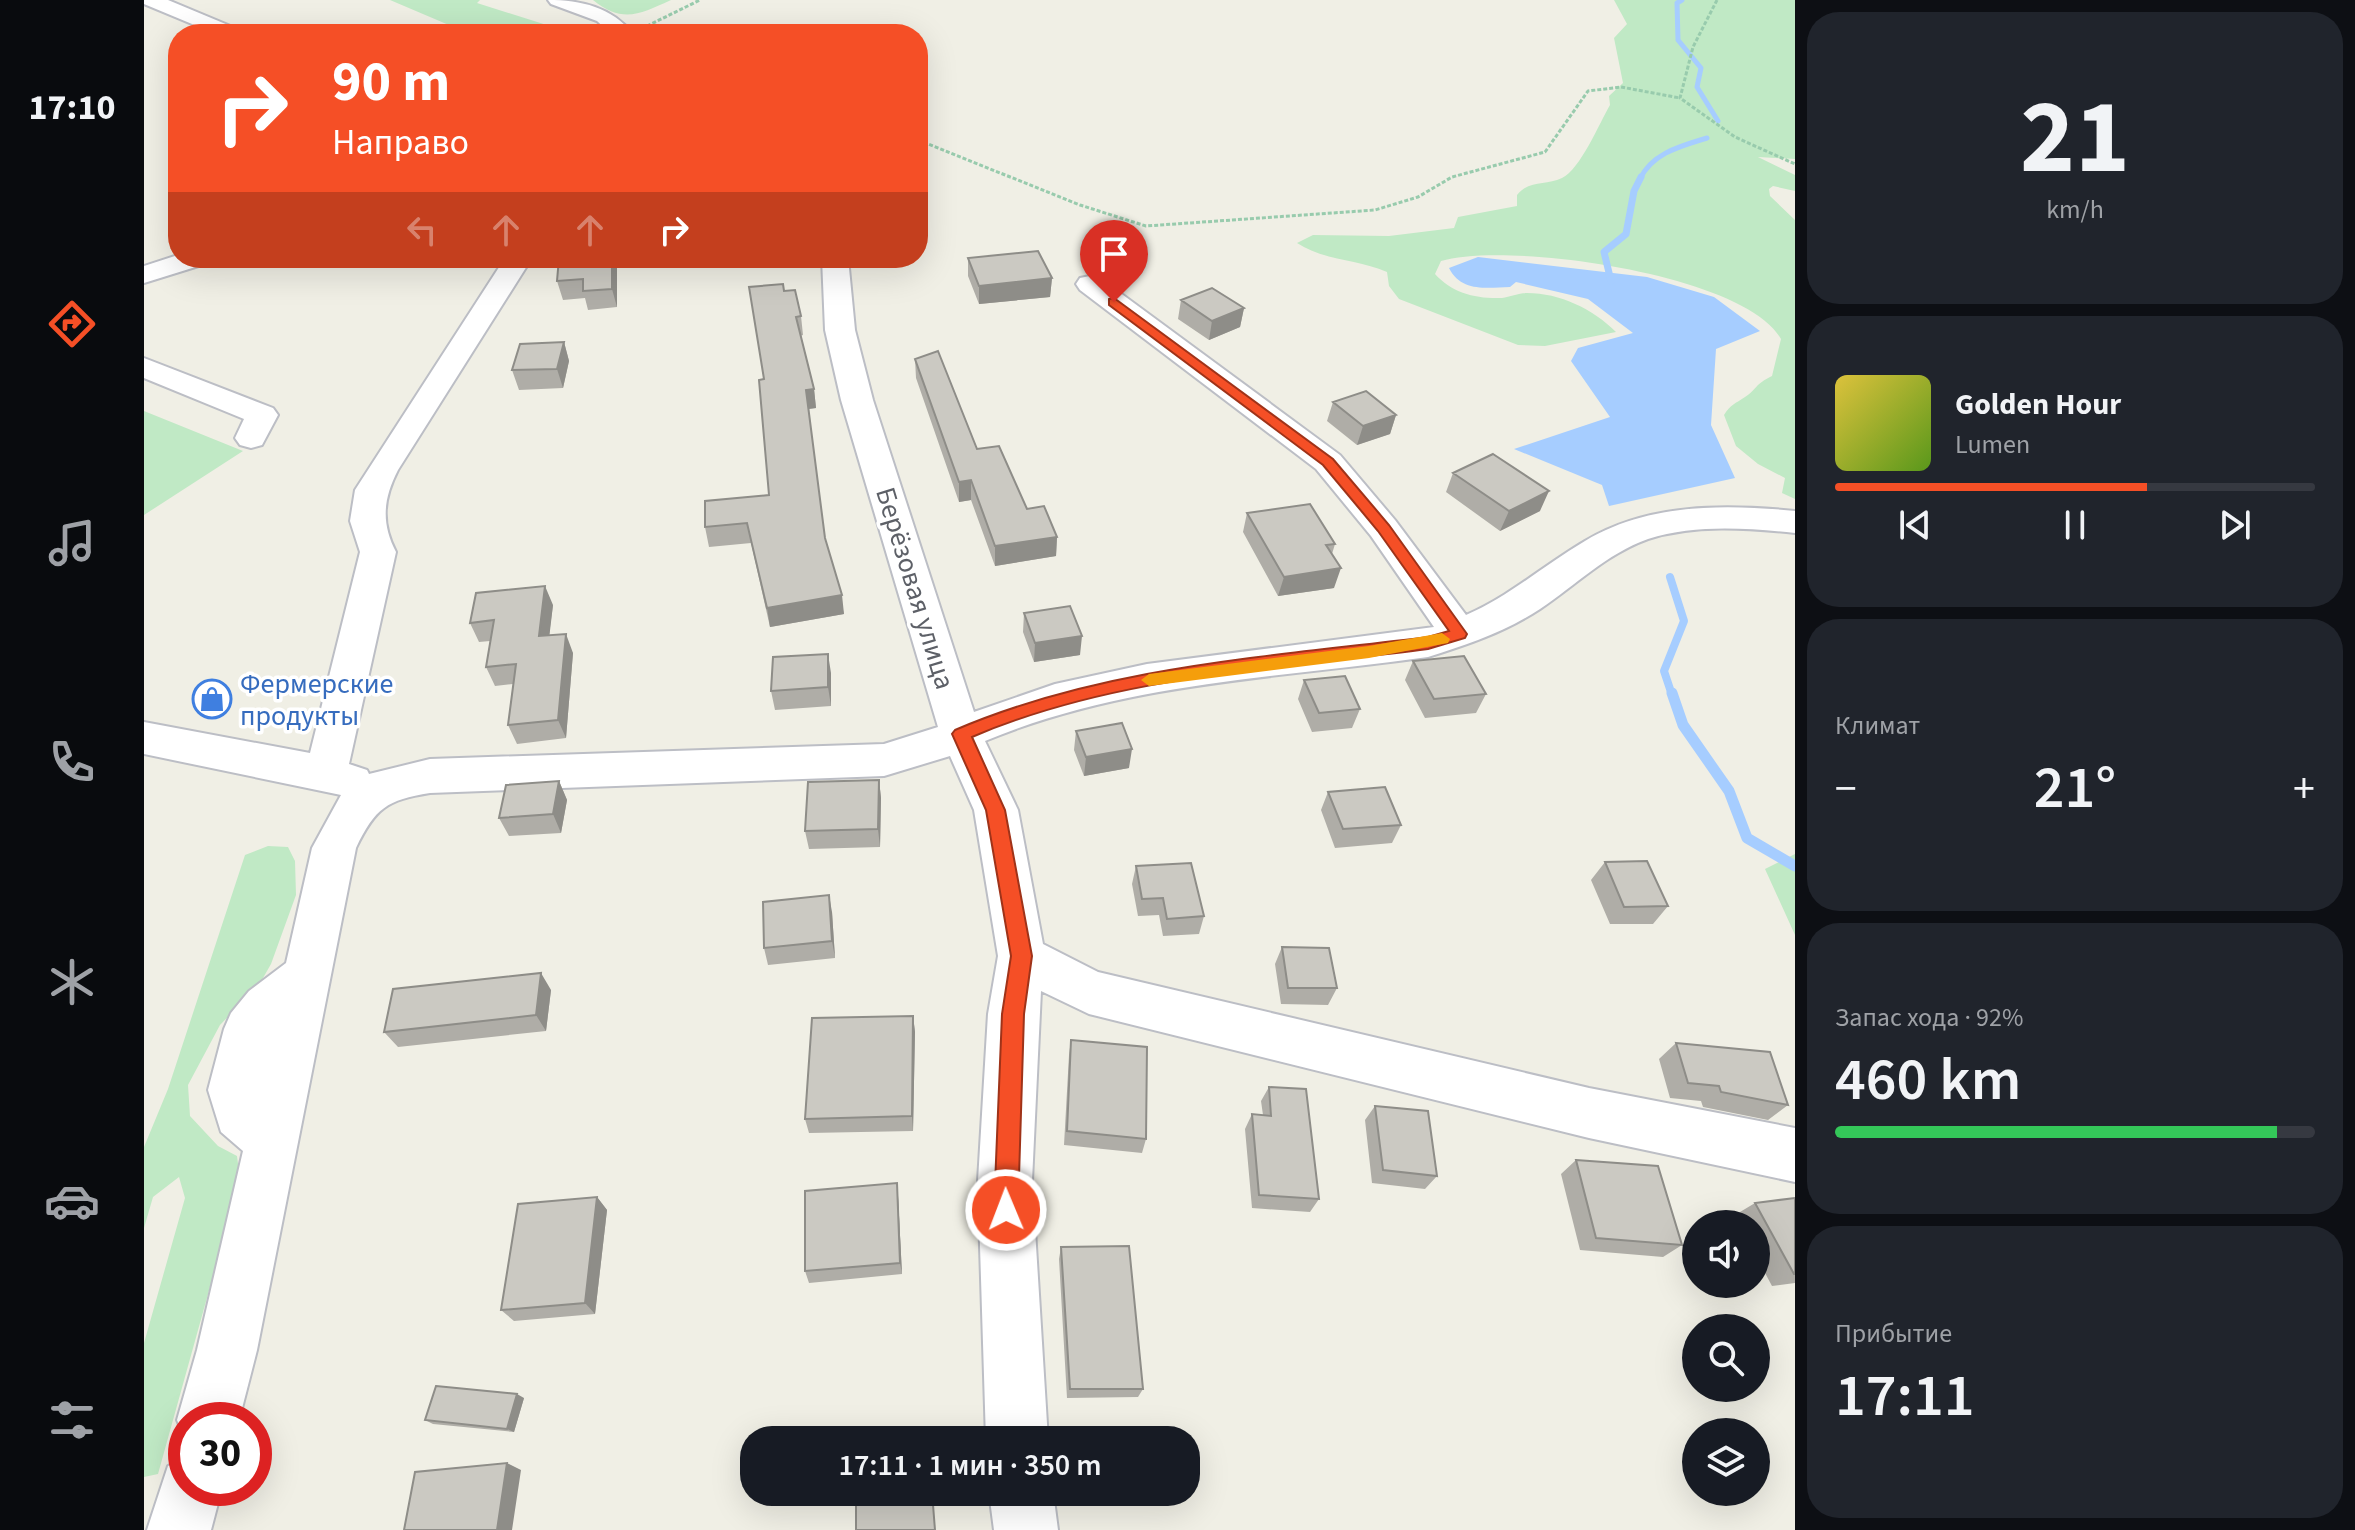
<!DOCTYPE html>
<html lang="ru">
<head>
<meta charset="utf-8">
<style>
  body { margin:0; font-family:"Source Sans 3",sans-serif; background:#20242c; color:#f1f3f6; height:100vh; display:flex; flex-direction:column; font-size:30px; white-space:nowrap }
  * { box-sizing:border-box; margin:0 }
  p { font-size:26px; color:#9ea1a6 }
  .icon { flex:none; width:44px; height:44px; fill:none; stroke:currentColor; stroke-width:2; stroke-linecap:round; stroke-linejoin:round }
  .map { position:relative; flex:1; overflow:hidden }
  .panel { display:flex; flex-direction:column; gap:12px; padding:12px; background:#0d0f14; width:560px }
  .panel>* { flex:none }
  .hud { position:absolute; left:24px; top:24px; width:760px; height:244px; border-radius:32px; box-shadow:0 8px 32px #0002; background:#f54f26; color:#fff; overflow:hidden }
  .buttons { position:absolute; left:1538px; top:1210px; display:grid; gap:16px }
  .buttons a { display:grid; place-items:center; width:88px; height:88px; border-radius:50%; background:#171b24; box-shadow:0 8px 32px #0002; font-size:40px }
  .speed { position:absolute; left:24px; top:1402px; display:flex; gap:16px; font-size:40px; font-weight:700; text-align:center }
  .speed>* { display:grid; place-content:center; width:104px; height:104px; border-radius:50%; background:#171b24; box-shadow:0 8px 32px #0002; line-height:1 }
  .speed .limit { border:12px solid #d22; background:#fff; color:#111 }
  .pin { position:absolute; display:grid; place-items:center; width:68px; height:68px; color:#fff; margin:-82px -34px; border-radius:50% 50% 50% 0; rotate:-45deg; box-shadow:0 0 8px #0007 }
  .pin .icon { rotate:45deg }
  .me { position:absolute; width:88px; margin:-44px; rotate:359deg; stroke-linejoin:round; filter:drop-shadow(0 0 6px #0008) }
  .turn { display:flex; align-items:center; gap:28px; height:168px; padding:0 32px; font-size:36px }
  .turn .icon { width:104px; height:104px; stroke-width:2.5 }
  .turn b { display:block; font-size:56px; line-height:68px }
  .lanes { display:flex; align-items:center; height:76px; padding:0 32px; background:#0003; justify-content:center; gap:40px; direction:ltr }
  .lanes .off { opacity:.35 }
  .big { font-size:60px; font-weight:600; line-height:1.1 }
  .panel .card { flex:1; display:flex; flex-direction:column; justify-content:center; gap:12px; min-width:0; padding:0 28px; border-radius:32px; background:#20242c }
  .panel .dial { align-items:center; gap:0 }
  .dial b { font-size:104px; line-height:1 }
  .song { display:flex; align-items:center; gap:24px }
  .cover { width:96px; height:96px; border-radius:12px; background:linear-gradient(135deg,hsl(50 70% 55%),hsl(90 70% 35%)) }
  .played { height:8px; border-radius:4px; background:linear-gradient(90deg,#f54f26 65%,#363941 65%) }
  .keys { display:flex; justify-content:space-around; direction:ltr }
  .heat { display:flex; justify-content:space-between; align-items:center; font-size:44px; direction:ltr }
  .charge { height:12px; border-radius:6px; background:linear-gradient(90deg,#34c759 92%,#363941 0) }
  .trip { position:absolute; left:596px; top:1426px; width:460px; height:80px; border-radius:32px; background:#171b24; box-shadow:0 8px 32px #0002; font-weight:600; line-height:80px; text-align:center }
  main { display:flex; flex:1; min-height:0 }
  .dock { display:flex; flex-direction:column; width:144px; justify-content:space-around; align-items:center; background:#090b0e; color:#9ea1a6 }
  .dock .icon { width:56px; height:56px }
  .dock .current { color:#f54f26 }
  .dock b { font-size:36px; color:#f1f3f6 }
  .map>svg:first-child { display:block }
  .green { fill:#c0e9c5 }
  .water { fill:#a6cdff }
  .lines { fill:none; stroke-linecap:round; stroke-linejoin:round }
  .stream-far3 { stroke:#a6cdff; stroke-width:5 }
  .stream-far2 { stroke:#a6cdff; stroke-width:7 }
  .stream-far1 { stroke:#a6cdff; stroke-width:8 }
  .stream { stroke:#a6cdff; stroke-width:11 }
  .minor-casing { stroke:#bcbec5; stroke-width:4 }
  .path { stroke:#98cbad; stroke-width:3; stroke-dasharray:4 2; stroke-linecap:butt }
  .minor { fill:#fff; fill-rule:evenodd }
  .wall { fill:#afada7 }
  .shaded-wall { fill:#8e8d88 }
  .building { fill:#cbc9c2; stroke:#8e8d88; stroke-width:2 }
  .route { fill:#f54f26; stroke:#9f3319; stroke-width:2 }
  .slow { fill:#f59e0b }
  .labels { text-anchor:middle; stroke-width:7; stroke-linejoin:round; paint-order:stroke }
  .street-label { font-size:28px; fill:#5d6067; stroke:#fff }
  .shop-label { font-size:28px; fill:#366cbe; stroke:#fff; text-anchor:start }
</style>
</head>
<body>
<main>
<nav class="dock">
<b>17:10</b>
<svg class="icon current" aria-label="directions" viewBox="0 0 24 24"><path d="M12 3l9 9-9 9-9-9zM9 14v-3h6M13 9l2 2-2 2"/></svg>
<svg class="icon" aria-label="music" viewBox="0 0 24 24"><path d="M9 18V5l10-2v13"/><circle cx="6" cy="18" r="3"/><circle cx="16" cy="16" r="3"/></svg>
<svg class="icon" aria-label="phone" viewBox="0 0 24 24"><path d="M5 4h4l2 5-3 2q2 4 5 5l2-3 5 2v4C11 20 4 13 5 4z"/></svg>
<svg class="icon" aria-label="climate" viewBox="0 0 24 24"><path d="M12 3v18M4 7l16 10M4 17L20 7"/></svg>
<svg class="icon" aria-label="car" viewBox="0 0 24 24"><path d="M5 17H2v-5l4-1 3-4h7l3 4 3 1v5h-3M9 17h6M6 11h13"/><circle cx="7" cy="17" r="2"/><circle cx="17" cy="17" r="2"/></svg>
<svg class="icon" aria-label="filters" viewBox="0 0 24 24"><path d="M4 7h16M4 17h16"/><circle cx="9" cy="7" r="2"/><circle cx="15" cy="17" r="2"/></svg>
</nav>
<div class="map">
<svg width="1651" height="1530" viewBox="0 0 1651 1530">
  <rect width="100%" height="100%" fill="#f0efe5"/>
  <!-- green -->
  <path class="green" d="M246 0H336L333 3 409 27 407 34H326Z
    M449 0H527C496 14 479 24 449 0Z
    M1470 0H1651V159L1614 157 1651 175V191L1629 186 1625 189 1626 196 1651 220V499L1638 493 1641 478 1614 464 1592 446 1580 415C1587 404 1591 404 1601 397 1612 390 1611 384 1628 376L1637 339C1602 274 1363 241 1297 261L1291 274C1308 293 1332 299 1358 298 1366 297 1375 293 1383 293 1416 293 1449 309 1472 332L1401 346 1374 345 1255 299 1245 286 1243 272C1213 259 1181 261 1153 243L1169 235 1245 236 1310 228 1314 217 1373 206V195C1386 179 1402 186 1418 178 1436 170 1456 122 1466 105L1465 96 1479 83 1470 38 1483 24Z
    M0 411 99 451 0 515Z
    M124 846 144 847 151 861 152 895 127 964 115 985 76 1025 44 1085 46 1116 74 1146 93 1156 96 1179 14 1474 0 1477V1343L41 1198 35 1177 9 1197 0 1228V1147L24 1089 101 855Z
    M1651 854V935L1621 869Z"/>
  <!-- water -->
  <path class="water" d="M1334 257 1503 277 1570 297 1616 331 1572 349 1567 425 1591 478 1465 506 1458 485 1370 449 1466 417 1427 361 1434 348 1489 333 1444 299 1372 282 1366 287C1342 288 1317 292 1305 268Z"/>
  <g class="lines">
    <!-- stream-far3 -->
    <path class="stream-far3" d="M1538 0 1533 3 1534 40 1557 68 1553 87 1574 121
      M1496 179C1508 153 1537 146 1563 138"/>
    <!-- stream-far2 -->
    <path class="stream-far2" d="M1467 281 1460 252 1482 234 1490 191 1497 177"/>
    <!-- stream-far1 -->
    <path class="stream-far1" d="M1526 577 1540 621 1520 671 1528 695"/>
    <!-- stream -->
    <path class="stream" d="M1528 693 1539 725 1585 791 1603 838 1651 866"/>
    <defs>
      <path id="minor" d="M0 0H24L96 30 99 34H72L0 4Z
        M404 0C437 0 468 7 489 34H467L453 21 407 4Z
        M34 255V258H64L61 264 0 283V266Z
        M361 258H388L254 470C239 499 237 523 252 552L205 764 223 770 225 774 286 759 740 744 794 727 697 400 681 330 678 258H704L711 330 729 400 830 712 911 684 1003 664 1290 627 1227 536 1172 469 936 290 932 284 936 278 946 276 956 278 1196 455 1251 520 1322 615C1366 596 1400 565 1441 541 1504 503 1581 504 1651 511V533C1603 528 1551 524 1504 539 1462 554 1432 585 1396 609 1361 632 1323 645 1284 657 1135 678 982 682 841 741L874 810 899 944 954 972 1445 1088 1651 1128V1182L1445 1138 945 1014 897 991 888 1181 904 1440H842L834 1181 844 1014 854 956 830 810 806 756 740 776 286 793C243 800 231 808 212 848L113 1350 95 1420H42V1441L33 1420 53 1350 99 1151 77 1132 64 1090 80 1029 87 1013 105 991 142 963 168 848 197 795 0 754V722L166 753 216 552 206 521 211 490Z
        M0 358 129 408 134 415 118 445 107 448 96 445 91 438 100 419 0 378Z
        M42 1458V1488H78L67 1530H3L24 1466Z
        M845 1492H909L914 1530H850Z"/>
    </defs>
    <!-- minor casing -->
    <use href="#minor" class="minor-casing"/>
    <!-- path -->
    <path class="path" d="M1573 0 1549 47 1536 98 1591 137 1651 164
      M503 26 556 0
      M774 140 936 205 1002 226 1231 210 1274 197 1308 177 1401 152 1444 91 1477 87 1536 98"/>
    <!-- minor -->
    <use href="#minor" class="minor"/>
  </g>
  <!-- wall -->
  <path class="wall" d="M473 258V307L444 310 441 298 419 300 413 281Z
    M824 258 908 278 906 297 835 304 824 276Z
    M640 291 657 316 659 335 656 336 670 389 672 408 664 409 681 538 700 614 626 627 607 543 565 547 561 527 625 495 620 379Z
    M1037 300 1100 308 1096 327 1065 340 1034 319Z
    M420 342 425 361 419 388 375 390 368 370Z
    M771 359 833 449 883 509 913 537 912 556 851 566 827 500 815 502 772 378Z
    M1189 402 1252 415 1246 434 1213 445 1183 421Z
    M1309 473 1396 511 1356 531 1302 492Z
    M1103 513 1191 544 1188 554 1190 588 1134 596 1099 532Z
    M409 605 405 635 429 653 422 738 373 744 364 725 369 684 351 686 342 667 346 641 335 642 326 623Z
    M880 613 936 655 890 662 879 632Z
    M1269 661 1342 694 1332 713 1281 718 1261 680Z
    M687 673V706L631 710 627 691Z
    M1160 680 1216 709 1208 728 1168 732 1154 699Z
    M932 731 985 768 940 776 930 750Z
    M735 780 737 798 736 847 665 849 661 831Z
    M415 781 423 800 417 833 365 836 355 818Z
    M1184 792 1257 825 1248 843 1191 848 1177 810Z
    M1461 862 1524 906 1509 924H1466L1447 880Z
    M992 866 1060 916 1055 934 1019 936 1015 915 994 916 988 884Z
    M688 912 691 958 624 965 620 948Z
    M1138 947 1193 988 1184 1005 1137 1004 1131 964Z
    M407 990 402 1031 254 1047 240 1032Z
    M769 1016 771 1032 769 1131 665 1133 661 1119Z
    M927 1040 1002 1139 998 1153 920 1145 925 1055Z
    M1532 1043 1644 1105 1624 1120 1559 1107 1557 1101 1526 1098 1515 1059Z
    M1125 1087 1175 1199 1166 1212 1108 1208 1101 1129 1108 1114 1119 1115 1117 1101Z
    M1231 1106 1293 1176 1281 1189 1228 1183 1221 1120Z
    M1432 1160 1538 1245 1519 1257 1436 1250 1417 1174Z
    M753 1183 754 1196 758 1274 665 1283 661 1271Z
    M453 1197 463 1210 451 1314 370 1321 357 1310Z
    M1651 1198V1283L1628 1286 1612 1256V1224H1595L1591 1215 1611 1203Z
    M917 1247 999 1389 994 1397 923 1398 915 1259Z
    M380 1398 370 1432 289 1424 281 1420Z"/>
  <!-- shaded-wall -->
  <path class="shaded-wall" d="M468 258H473V307L468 289Z
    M908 278 906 297 835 304V286Z
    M1100 308 1096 327 1065 340 1068 321Z
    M420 342 425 361 419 388 413 369Z
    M670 389 672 408 664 409 662 390Z
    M1252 415 1246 434 1213 445 1219 426Z
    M827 480V500L815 502V482Z
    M1405 491 1396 511 1356 531 1365 511Z
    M913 537 912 556 851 566V546Z
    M1197 568 1190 588 1134 596 1140 577Z
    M401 586 409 605 403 656 395 636Z
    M698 595 700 614 626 627 623 608Z
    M422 634 429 653 422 738 414 720Z
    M938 636 936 655 890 662 891 643Z
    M684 654 687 673V706L684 687Z
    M988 749 985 768 940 776 942 757Z
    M735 780 737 798 736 847 734 829Z
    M415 781 423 800 417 833 409 814Z
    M685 895 688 912 691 958 688 941Z
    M397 973 407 990 402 1031 392 1015Z
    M769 1016 771 1032 769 1131 768 1116Z
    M753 1183 754 1196 758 1274 756 1263Z
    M453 1197 463 1210 451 1314 441 1303Z
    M373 1394 380 1398 370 1432 363 1429Z
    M363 1463 377 1470 368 1530H353Z"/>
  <!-- building -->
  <path class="building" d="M894 251 908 278 835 286 824 258Z
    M415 258H468V289L439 291V279L413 281Z
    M639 284 640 291 651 290 657 316 652 317 670 389 662 390 681 538 698 595 623 608 603 523 561 527V501L625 495 615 380 620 379 605 287Z
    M1068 288 1100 308 1068 321 1037 300Z
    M420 342 413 369 368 370 376 344Z
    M794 351 833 449 855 446 883 509 900 506 913 537 851 546 827 480 815 482 771 359Z
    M1222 391 1252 415 1219 426 1189 402Z
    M1349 454 1405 491 1365 511 1309 473Z
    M1166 504 1191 544 1182 545 1197 568 1140 577 1103 513Z
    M401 586 395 636 422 634 414 720 364 725 372 664 342 667 350 620 326 623 332 593Z
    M926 606 938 636 891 643 880 613Z
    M684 654V687L627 691 629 657Z
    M1320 656 1342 694 1290 699 1269 661Z
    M1201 676 1216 709 1175 713 1160 680Z
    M978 723 988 749 942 757 932 731Z
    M735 780 734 829 661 831 664 782Z
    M415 781 409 814 355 818 362 785Z
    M1241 787 1257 825 1199 829 1184 792Z
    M1503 861 1524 906 1480 907 1461 862Z
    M1047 863 1060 916 1023 919 1019 898 998 899 992 866Z
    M685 895 688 941 620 948 619 902Z
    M1138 947 1185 948 1193 988H1144Z
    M397 973 392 1015 240 1032 249 989Z
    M769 1016 768 1116 661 1119 668 1018Z
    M927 1040 1003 1047 1002 1139 923 1131Z
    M1532 1043 1626 1052 1644 1105 1577 1092 1575 1086 1544 1083Z
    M1125 1087 1162 1089 1175 1199 1115 1195 1108 1114 1127 1116Z
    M1231 1106 1284 1111 1293 1176 1239 1170Z
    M1432 1160 1514 1166 1538 1245 1452 1238Z
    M753 1183 756 1263 661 1271V1191Z
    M453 1197 441 1303 357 1310 374 1204Z
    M1651 1198V1274H1650L1611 1203Z
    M985 1246 999 1389H926L917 1247Z
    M292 1386 373 1394 363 1429 281 1420Z
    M363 1463 353 1530H260L271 1472Z
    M712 1492H788L791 1530H712Z"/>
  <!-- route -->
  <path class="route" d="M970 298 1189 459 1245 525 1323 634 1321 638 1284 649C1131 669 970 676 828 737L861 810 888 956 880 1014 874 1210 871 1218 862 1222 854 1218 850 1210 858 1014 867 956 842 810 808 734 811 730C960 666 1125 657 1284 637L1305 631 1234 531 1179 465 965 305V299Z"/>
  <!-- slow -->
  <path class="slow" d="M1298 633 1306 639 1304 643 1225 658 1005 686 997 680 1005 674 1225 646Z"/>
  <!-- icons -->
  <defs>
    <symbol id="shop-ring" viewBox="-11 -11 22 22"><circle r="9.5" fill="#fff" stroke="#3f7fe0" stroke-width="1.5"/><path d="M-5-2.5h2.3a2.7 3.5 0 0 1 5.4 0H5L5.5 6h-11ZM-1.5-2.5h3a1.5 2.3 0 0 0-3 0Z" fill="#3f7fe0"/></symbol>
  </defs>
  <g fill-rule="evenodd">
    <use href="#shop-ring" x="46" y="677" width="44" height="44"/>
  </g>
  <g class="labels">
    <!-- street labels -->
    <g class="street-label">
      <text transform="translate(772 588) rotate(73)" y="10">Берёзовая улица</text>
    </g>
    <!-- shop labels -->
    <g class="shop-label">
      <text x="96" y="693">Фермерские<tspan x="96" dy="32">продукты</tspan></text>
    </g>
  </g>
</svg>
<div class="buttons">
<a><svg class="icon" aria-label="sound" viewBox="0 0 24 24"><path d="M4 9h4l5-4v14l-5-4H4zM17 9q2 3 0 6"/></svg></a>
<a><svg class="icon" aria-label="search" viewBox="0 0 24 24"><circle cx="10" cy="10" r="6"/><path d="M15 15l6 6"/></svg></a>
<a><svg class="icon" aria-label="layers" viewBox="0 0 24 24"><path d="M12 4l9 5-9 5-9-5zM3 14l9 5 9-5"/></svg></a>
</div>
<div class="speed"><div class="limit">30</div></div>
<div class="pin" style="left:970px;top:302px;background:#d93025"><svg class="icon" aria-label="arrive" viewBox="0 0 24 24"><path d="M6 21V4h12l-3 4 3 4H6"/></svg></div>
<svg class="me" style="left:862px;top:1210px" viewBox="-20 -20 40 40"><circle r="17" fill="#f54f26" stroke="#fff" stroke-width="3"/><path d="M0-11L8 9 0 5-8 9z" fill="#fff"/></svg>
<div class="trip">17:11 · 1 мин · 350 m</div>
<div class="hud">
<div class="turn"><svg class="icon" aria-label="right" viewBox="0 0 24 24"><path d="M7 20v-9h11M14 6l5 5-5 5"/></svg><div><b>90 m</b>Направо</div></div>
<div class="lanes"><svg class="icon off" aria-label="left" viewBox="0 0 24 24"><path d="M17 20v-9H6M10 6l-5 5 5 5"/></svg><svg class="icon off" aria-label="ahead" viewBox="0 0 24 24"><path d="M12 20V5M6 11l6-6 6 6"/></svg><svg class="icon off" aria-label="ahead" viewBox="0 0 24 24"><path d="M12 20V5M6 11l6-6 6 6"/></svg><svg class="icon" aria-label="right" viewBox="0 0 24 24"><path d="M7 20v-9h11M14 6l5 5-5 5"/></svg></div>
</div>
</div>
<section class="panel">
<div class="card dial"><b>21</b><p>km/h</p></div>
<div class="card">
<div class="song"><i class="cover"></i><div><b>Golden Hour</b><p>Lumen</p></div></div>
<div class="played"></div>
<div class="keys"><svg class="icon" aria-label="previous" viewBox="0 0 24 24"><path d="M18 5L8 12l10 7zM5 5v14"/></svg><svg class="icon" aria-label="pause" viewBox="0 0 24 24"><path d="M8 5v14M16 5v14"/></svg><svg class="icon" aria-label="next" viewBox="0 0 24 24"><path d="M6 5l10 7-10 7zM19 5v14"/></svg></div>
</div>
<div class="card"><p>Климат</p>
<div class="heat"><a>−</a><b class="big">21°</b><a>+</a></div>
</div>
<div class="card"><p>Запас хода · 92%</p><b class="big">460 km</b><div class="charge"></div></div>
<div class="card"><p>Прибытие</p><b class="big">17:11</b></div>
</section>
</main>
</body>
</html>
